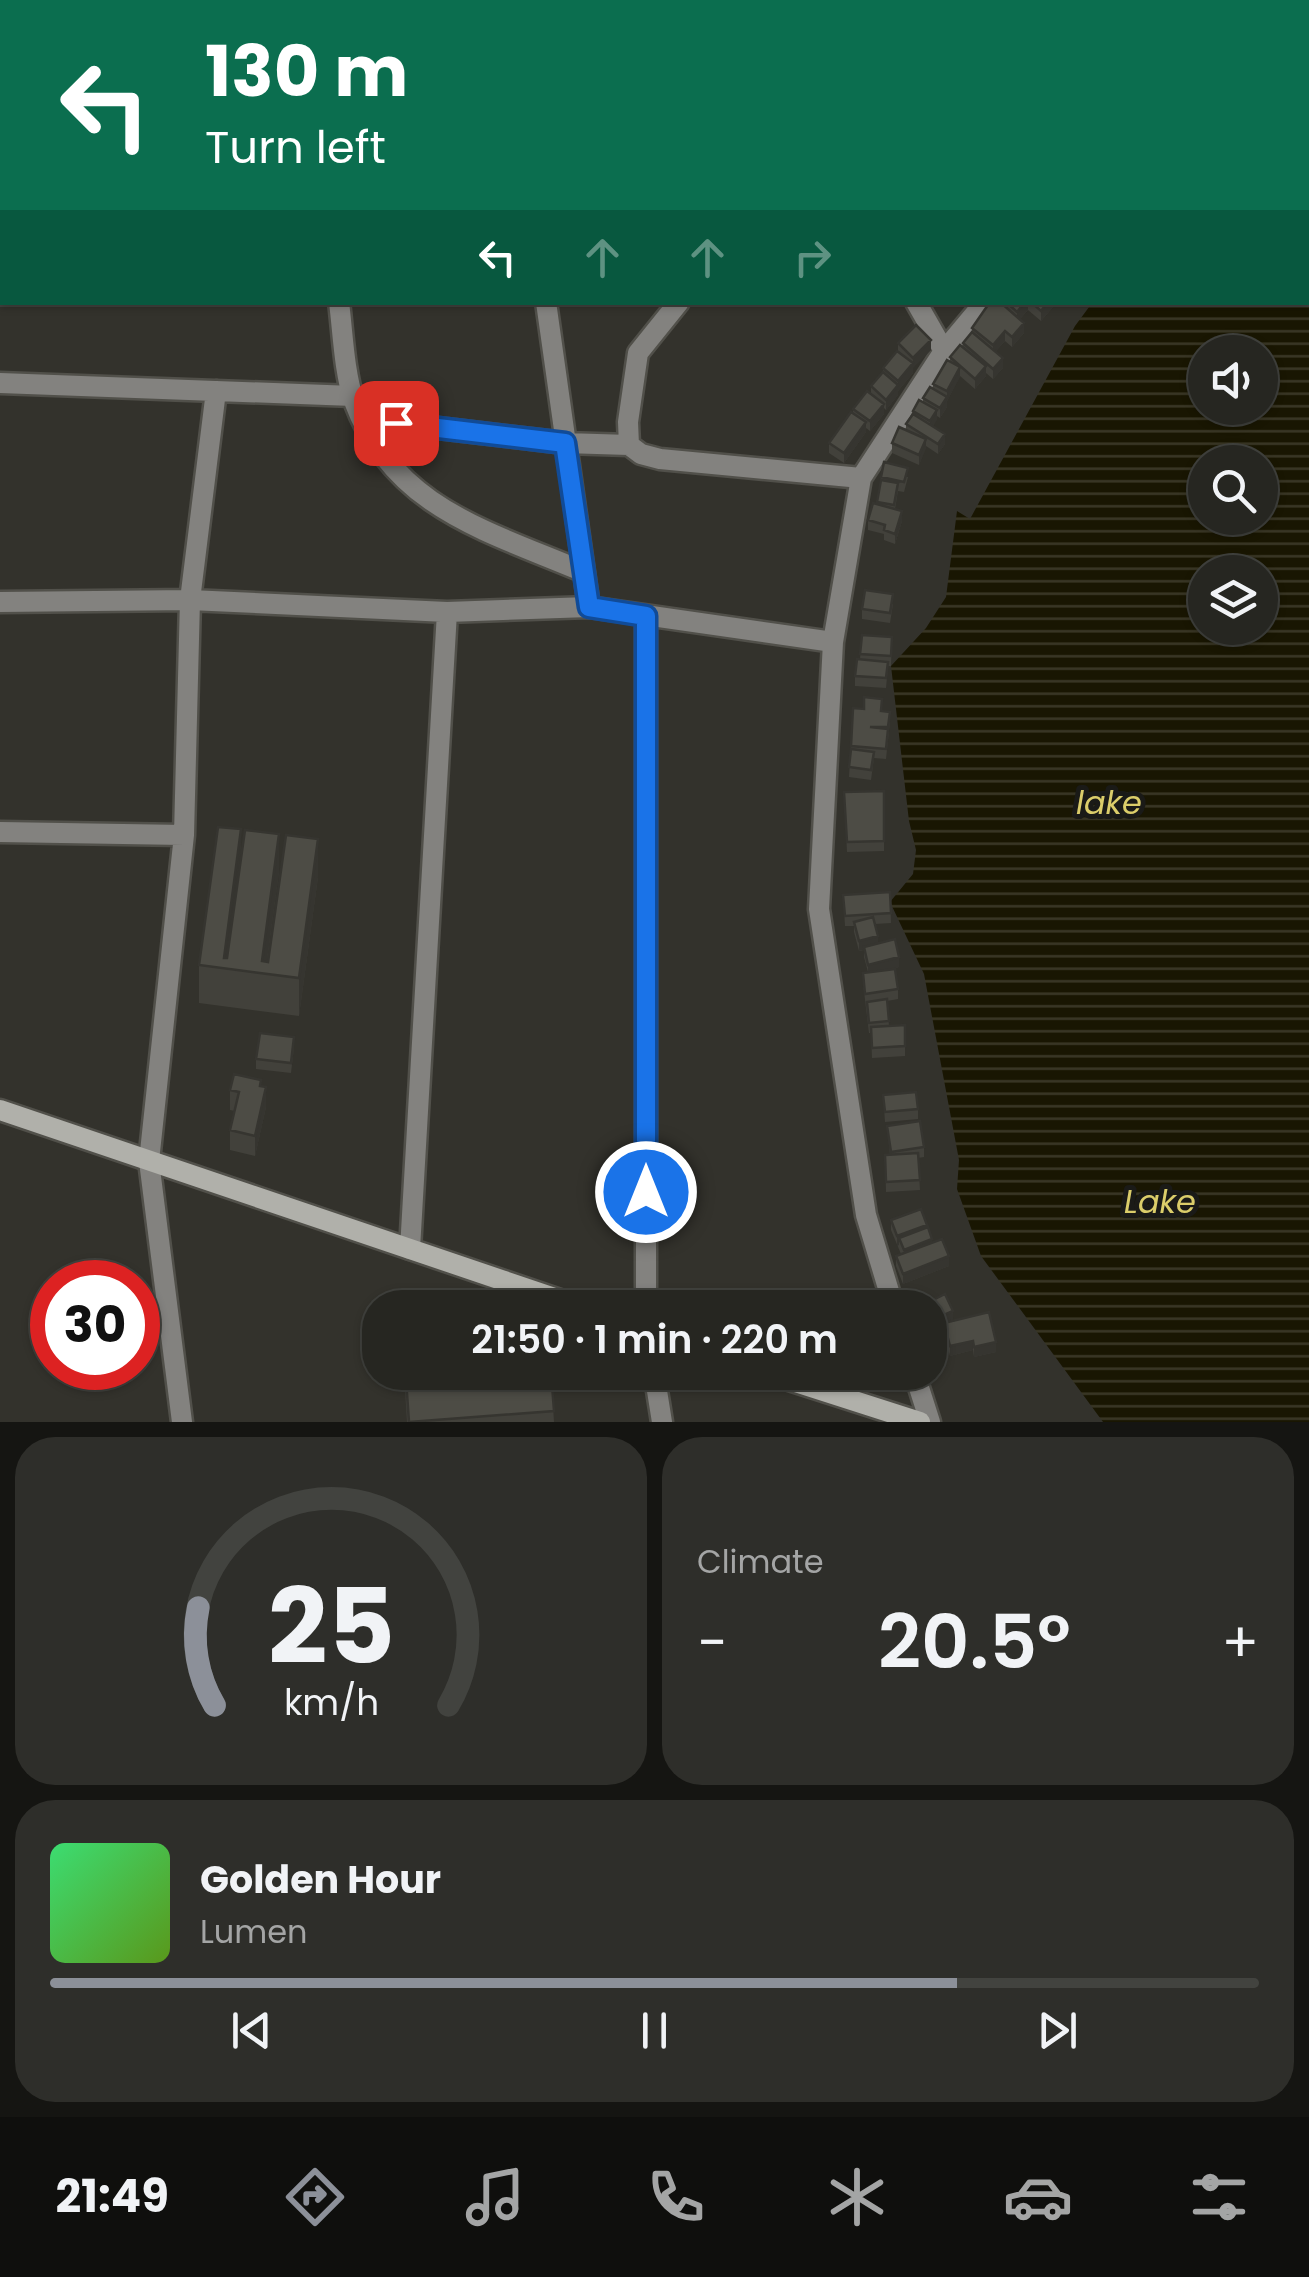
<!DOCTYPE html>
<html lang="en">
<head>
<meta charset="utf-8">
<style>
  body { margin:0; font-family:Poppins,sans-serif; background:#2e2e2a; color:#f1f3f6; height:100vh; display:flex; flex-direction:column; font-size:38px; white-space:nowrap }
  * { box-sizing:border-box; margin:0 }
  p { font-size:32px; color:#a4a5a5 }
  .icon { flex:none; width:55px; height:55px; fill:none; stroke:currentColor; stroke-width:2; stroke-linecap:round; stroke-linejoin:round }
  .map { position:relative; height:1422px; overflow:hidden }
  .panel { display:flex; flex-direction:column; gap:15px; padding:15px; background:#151512; flex:1 }
  .panel>* { flex:none }
  .guide { position:absolute; left:0px; top:0px; width:1310px; height:305px; box-shadow:0 2px 8px #0004,0 0 0 2px #42433f; background:#0b6e4f; color:#fff; overflow:hidden }
  .controls { position:absolute; left:1188px; top:335px; display:grid; gap:20px }
  .controls a { display:grid; place-items:center; width:90px; height:90px; border-radius:50%; background:#262621; box-shadow:0 2px 8px #0004,0 0 0 2px #42433f; font-size:50px }
  .speed { position:absolute; left:30px; top:1260px; display:flex; gap:20px; font-size:50px; font-weight:700; text-align:center }
  .speed>* { display:grid; place-content:center; width:130px; height:130px; border-radius:50%; background:#262621; box-shadow:0 2px 8px #0004,0 0 0 2px #42433f; line-height:1 }
  .speed .limit { border:15px solid #d22; background:#fff; color:#111 }
  .pin { position:absolute; display:grid; place-items:center; width:85px; height:85px; color:#fff; margin:-42px; border-radius:20px; box-shadow:0 5px 15px #0006 }
  .me { position:absolute; width:110px; margin:-55px; rotate:0deg; stroke-linejoin:round; filter:drop-shadow(0 0 8px #0008) }
  .turn { display:flex; align-items:center; gap:35px; height:210px; padding:0 40px; font-size:45px }
  .turn .icon { width:130px; height:130px; stroke-width:2.5 }
  .turn b { display:block; font-size:70px; line-height:85px }
  .lanes { display:flex; align-items:center; height:95px; padding:0 40px; background:#0003; justify-content:center; gap:50px; direction:ltr }
  .lanes .off { opacity:.35 }
  .big { font-size:75px; font-weight:600; line-height:1.1 }
  .panel .card { flex:1; display:flex; flex-direction:column; justify-content:center; gap:15px; min-width:0; padding:0 35px; border-radius:40px; background:#2e2e2a }
  .panel .dial { align-items:center; gap:0 }
  .dial svg { height:260px; overflow:visible; fill:none; stroke:#42433f; stroke-width:7; stroke-linecap:round; text-anchor:middle }
  .dial text { fill:#f1f3f6; stroke:none }
  .song { display:flex; align-items:center; gap:30px }
  .cover { width:120px; height:120px; border-radius:15px; background:linear-gradient(135deg,hsl(140 70% 55%),hsl(90 70% 35%)) }
  .played { height:10px; border-radius:5px; background:linear-gradient(90deg,#8c9099 75%,#42433f 75%) }
  .keys { display:flex; justify-content:space-around; direction:ltr }
  .heat { display:flex; justify-content:space-between; align-items:center; font-size:55px; direction:ltr }
  .panel .tiles { flex:1; display:grid; gap:15px; grid-template-columns:1fr 1fr }
  .card:last-child { grid-column:span 2 }
  .trip { position:absolute; left:362px; top:1290px; width:585px; height:100px; border-radius:40px; background:#262621; box-shadow:0 2px 8px #0004,0 0 0 2px #42433f; font-weight:600; line-height:100px; text-align:center }
  .tab-bar { display:flex; height:160px; justify-content:space-around; align-items:center; background:#0f0f0d; color:#a4a5a5 }
  .tab-bar .icon { width:70px; height:70px }
  .tab-bar .on { color:#8c9099 }
  .tab-bar b { font-size:45px; color:#f1f3f6 }
  .map>svg:first-child { display:block }
  .water { fill:url(#water-rules); fill-rule:evenodd }
  .lines { fill:none; stroke-linecap:round; stroke-linejoin:round }
  .street-casing { stroke:#51504a; stroke-width:25 }
  .secondary-casing { stroke:#51504a; stroke-width:25 }
  .street { stroke:#83827f; stroke-width:20 }
  .secondary { stroke:#b0b0aa; stroke-width:20 }
  .wall { fill:#42413b }
  .shaded-wall { fill:#363530 }
  .building { fill:#4d4c45; stroke:#363530; stroke-width:2.5 }
  .route-casing { stroke:#114b97; stroke-width:25 }
  .route { stroke:#1a73e8; stroke-width:18 }
  .labels { text-anchor:middle; stroke-width:10; stroke-linejoin:round; paint-order:stroke }
  .water-label { font-size:32px; font-style:italic; fill:#dbcd6a; stroke:#1a1a17 }
</style>
</head>
<body>
<div class="map">
<svg width="1309" height="1422" viewBox="0 0 1309 1422">
  <defs>
    <pattern id="water-rules" width="6" height="5" patternUnits="userSpaceOnUse" patternTransform="scale(2.5)"><rect width="6" height="5" fill="#191602"/><path d="M0 2.5h6" fill="none" stroke="#3a3726"/></pattern>
  </defs>
  <rect width="100%" height="100%" fill="#33322c"/>
  <!-- water -->
  <path class="water" d="M1309 18V1422H1103L981 1256 957 1189 959 1160 924 974 890 902 913 874 916 850 909 821 891 666 926 628 946 597 957 511 970 519 1075 326 1092 303 1308 302ZM1205 352H1260V408H1205ZM1205 462H1260V518H1205ZM1205 572H1260V628H1205Z"/>
  <g class="lines">
    <defs>
      <path id="street" d="M50 0V2
        M286 0 287 2
        M499 0V2
        M746 0 747 2
        M983 0 984 2
        M1250 2 1253 0
        M0 129H2
        M339 302C343 334 344 371 354 401 393 508 488 531 584 572
        M679 302 638 353 628 422 629 445 641 454 660 459 861 478
        M916 302 944 351
        M0 383 353 396
        M362 419 565 443 629 445
        M0 602 190 600 216 391
        M589 607 833 642
        M646 617V1308
        M0 832 184 835
        M410 1249 447 612 589 607 546 302
        M894 1308 866 1215 819 909 833 642 861 478 944 351 985 302
        M654 1372 662 1422
        M914 1372 930 1422
        M182 1422 149 1161 184 835 190 600 447 612"/>
      <path id="secondary" d="M0 1110 584 1308
        M764 1372 920 1422"/>
    </defs>
    <!-- street casing -->
    <use href="#street" class="street-casing"/>
    <!-- secondary casing -->
    <use href="#secondary" class="secondary-casing"/>
    <!-- street -->
    <use href="#street" class="street"/>
    <!-- secondary -->
    <use href="#secondary" class="secondary"/>
  </g>
  <!-- wall -->
  <path class="wall" d="M990 302H1053V307L1041 321 1028 310 1020 319 1024 333 1012 347 1005 341 995 352 1003 368 993 379 986 373V376L975 389 960 376 947 401V407L940 418 937 416 933 426 945 444 938 454 926 446 919 465 892 453V443L906 430V424L913 411 923 402V398L933 389V384L950 361V357L963 347V343L972 332V328Z
    M898 343 931 350 913 367V373L898 391V395L886 410 884 408V414L870 431 866 428V432L844 463 829 453V443L853 414V409L871 393V386L883 372V368L898 351Z
    M881 477H908L904 492 898 491 895 509 902 521 895 544 884 540V534L868 530V520L877 504Z
    M893 604 890 623 862 619V609Z
    M862 635 892 637 891 666H888L886 688 855 686V676L860 659Z
    M853 708 882 711 890 721 886 759 874 758 871 780 849 777Z
    M884 791V851L847 852 844 792Z
    M241 853 279 872 267 962 318 877 299 1016 199 1003V965Z
    M890 892 891 923 875 924 878 944 899 967 891 969 898 989V999L887 1001 889 1026 905 1025V1056L872 1058 871 1033H869L863 983V973L868 972 864 957V950L859 951 854 932V926H845L843 895Z
    M294 1047 291 1073 256 1069V1059Z
    M261 1086 266 1107 255 1156 230 1150V1130L235 1111 230 1110V1090Z
    M883 1095 918 1109V1119L885 1122Z
    M887 1126 924 1147V1157L918 1158 920 1190 886 1192 885 1155H890Z
    M891 1220 927 1227 932 1243 949 1266 903 1284 896 1266V1256L901 1254 891 1230Z
    M927 1303 953 1321 996 1352 974 1357 973 1350 950 1356 944 1333V1325L935 1329 930 1319V1308H927Z
    M404 1372H551L554 1422H407Z"/>
  <!-- shaded-wall -->
  <path class="shaded-wall" d="M1025 302H1028V310L1017 322V312Z
    M1048 302H1053V307L1041 321V311Z
    M1024 323V333L1012 347V337Z
    M1005 331V341L993 354V345Z
    M931 340V350L913 368V358Z
    M1003 358V368L993 379V369Z
    M913 363V373L898 391V395L886 410V400L898 385V381Z
    M986 366V376L975 389V379Z
    M960 367V377L947 401V407L940 418V408L947 398V391Z
    M884 404V414L870 431V421Z
    M937 410V420L930 431V421Z
    M866 422V432L844 463V453Z
    M945 434V444L938 454V444Z
    M926 439V449L919 465V455Z
    M902 511V521L895 544V534Z
    M241 829V867L228 969 224 958Z
    M279 834V872L265 974 262 961Z
    M318 839V877L299 1016V978Z
    M878 936V946L859 951V941Z
    M899 957V967L868 975V965Z
    M266 1087V1107L255 1156V1136Z
    M927 1225V1235L899 1238V1245L897 1246V1236Z
    M932 1239V1249L904 1260V1250Z
    M949 1256V1266L903 1284V1274Z
    M953 1311V1321L935 1329V1319Z
    M973 1341V1350L950 1356V1346Z
    M996 1342V1352L974 1357V1347Z"/>
  <!-- building -->
  <path class="building" d="M1202 0H1221L1224 2H1200Z
    M1261 0H1271L1274 2H1259Z
    M990 302H1000L1024 323 1012 337 1005 331 993 345 972 328Z
    M1006 302H1025L1017 312Z
    M1031 302H1048L1041 311Z
    M916 325 931 340 913 358 898 343Z
    M972 332 1003 358 993 369 963 343Z
    M960 345 986 366 975 379 950 357Z
    M897 351 913 363 898 381 883 368Z
    M947 360 960 367 947 391 933 384Z
    M883 372 898 385 886 400 871 386Z
    M930 387 947 397 940 408 923 398Z
    M867 391 884 404 870 421 853 409Z
    M919 400 937 410 930 421 913 411Z
    M851 412 866 422 844 453 829 443Z
    M913 414 945 434 938 444 906 424Z
    M899 427 926 439 919 455 892 443Z
    M884 462 908 468 904 482 881 477Z
    M881 480 898 483 894 505 877 502Z
    M873 503 902 511 895 534 884 530 885 525 868 520Z
    M865 590 893 594 890 613 862 609Z
    M862 635 892 637 891 656 860 654Z
    M857 659 888 662 886 678 855 676Z
    M864 697 882 699 881 711 890 712 888 727H870L888 729 886 749 851 746 853 708 864 709Z
    M851 749 874 752 871 770 849 767Z
    M884 791V841L847 842 844 792Z
    M218 827 241 829 224 958H227L245 830 279 834 262 961 268 962 286 835 318 839 299 978 199 965Z
    M890 892 891 913 845 916 843 895Z
    M873 917 878 936 859 941 854 922Z
    M895 939 899 957 868 965 864 947Z
    M895 969 898 989 865 994 863 973Z
    M887 999 889 1021 869 1023 867 1002Z
    M905 1025V1046L872 1048 871 1027Z
    M260 1033 294 1037 291 1063 256 1059Z
    M234 1074 261 1080 260 1086 266 1087 255 1136 230 1130 239 1092 230 1090Z
    M916 1092 918 1109 885 1112 883 1095Z
    M920 1121 924 1147 891 1152 887 1126Z
    M918 1153 920 1180 886 1182 885 1155Z
    M921 1209 927 1225 897 1236 891 1220Z
    M928 1227 932 1239 904 1250 899 1238Z
    M942 1239 949 1256 903 1274 896 1256Z
    M945 1294 953 1311 935 1319 927 1303Z
    M989 1312 996 1342 974 1347 973 1341 950 1346 944 1323Z
    M486 1372H551L554 1411 409 1422 406 1379Z"/>
  <g class="lines">
    <defs>
      <path id="route" d="M396 423 565 443 589 607 646 616V1192"/>
    </defs>
    <!-- route casing -->
    <use href="#route" class="route-casing"/>
    <!-- route -->
    <use href="#route" class="route"/>
  </g>
  <g class="labels">
    <!-- water labels -->
    <g class="water-label">
      <text x="1109" y="814">lake</text>
      <text x="1160" y="1213">Lake</text>
    </g>
  </g>
</svg>
<div class="controls">
<a><svg class="icon" aria-label="sound" viewBox="0 0 24 24"><path d="M4 9h4l5-4v14l-5-4H4zM17 9q2 3 0 6"/></svg></a>
<a><svg class="icon" aria-label="search" viewBox="0 0 24 24"><circle cx="10" cy="10" r="6"/><path d="M15 15l6 6"/></svg></a>
<a><svg class="icon" aria-label="layers" viewBox="0 0 24 24"><path d="M12 4l9 5-9 5-9-5zM3 14l9 5 9-5"/></svg></a>
</div>
<div class="speed"><div class="limit">30</div></div>
<div class="pin" style="left:396px;top:423px;background:#d93025"><svg class="icon" aria-label="arrive" viewBox="0 0 24 24"><path d="M6 21V4h12l-3 4 3 4H6"/></svg></div>
<svg class="me" style="left:646px;top:1192px" viewBox="-20 -20 40 40"><circle r="17" fill="#1a73e8" stroke="#fff" stroke-width="3"/><path d="M0-11L8 9 0 5-8 9z" fill="#fff"/></svg>
<div class="trip">21:50 · 1 min · 220 m</div>
<div class="guide">
<div class="turn"><svg class="icon" aria-label="left" viewBox="0 0 24 24"><path d="M17 20v-9H6M10 6l-5 5 5 5"/></svg><div><b>130 m</b>Turn left</div></div>
<div class="lanes"><svg class="icon" aria-label="left" viewBox="0 0 24 24"><path d="M17 20v-9H6M10 6l-5 5 5 5"/></svg><svg class="icon off" aria-label="ahead" viewBox="0 0 24 24"><path d="M12 20V5M6 11l6-6 6 6"/></svg><svg class="icon off" aria-label="ahead" viewBox="0 0 24 24"><path d="M12 20V5M6 11l6-6 6 6"/></svg><svg class="icon off" aria-label="right" viewBox="0 0 24 24"><path d="M7 20v-9h11M14 6l5 5-5 5"/></svg></div>
</div>
</div>
<section class="panel">
<div class="tiles">
<div class="card dial"><svg viewBox="0 0 100 80">
<path d="M14 69A42 42 0 1 1 86 69"/>
<path d="M14 69A42 42 0 0 1 9 39" stroke="#8c9099"/>
<text x="50" y="56" font-size="32" font-weight="700">25</text>
<text x="50" y="72" font-size="11">km/h</text>
</svg></div>
<div class="card"><p>Climate</p>
<div class="heat"><a>−</a><b class="big">20.5°</b><a>+</a></div>
</div>
<div class="card">
<div class="song"><i class="cover"></i><div><b>Golden Hour</b><p>Lumen</p></div></div>
<div class="played"></div>
<div class="keys"><svg class="icon" aria-label="previous" viewBox="0 0 24 24"><path d="M18 5L8 12l10 7zM5 5v14"/></svg><svg class="icon" aria-label="pause" viewBox="0 0 24 24"><path d="M8 5v14M16 5v14"/></svg><svg class="icon" aria-label="next" viewBox="0 0 24 24"><path d="M6 5l10 7-10 7zM19 5v14"/></svg></div>
</div>
</div>
</section>
<nav class="tab-bar">
<b>21:49</b>
<svg class="icon on" aria-label="directions" viewBox="0 0 24 24"><path d="M12 3l9 9-9 9-9-9zM9 14v-3h6M13 9l2 2-2 2"/></svg>
<svg class="icon" aria-label="music" viewBox="0 0 24 24"><path d="M9 18V5l10-2v13"/><circle cx="6" cy="18" r="3"/><circle cx="16" cy="16" r="3"/></svg>
<svg class="icon" aria-label="phone" viewBox="0 0 24 24"><path d="M5 4h4l2 5-3 2q2 4 5 5l2-3 5 2v4C11 20 4 13 5 4z"/></svg>
<svg class="icon" aria-label="climate" viewBox="0 0 24 24"><path d="M12 3v18M4 7l16 10M4 17L20 7"/></svg>
<svg class="icon" aria-label="car" viewBox="0 0 24 24"><path d="M5 17H2v-5l4-1 3-4h7l3 4 3 1v5h-3M9 17h6M6 11h13"/><circle cx="7" cy="17" r="2"/><circle cx="17" cy="17" r="2"/></svg>
<svg class="icon" aria-label="filters" viewBox="0 0 24 24"><path d="M4 7h16M4 17h16"/><circle cx="9" cy="7" r="2"/><circle cx="15" cy="17" r="2"/></svg>
</nav>
</body>
</html>
